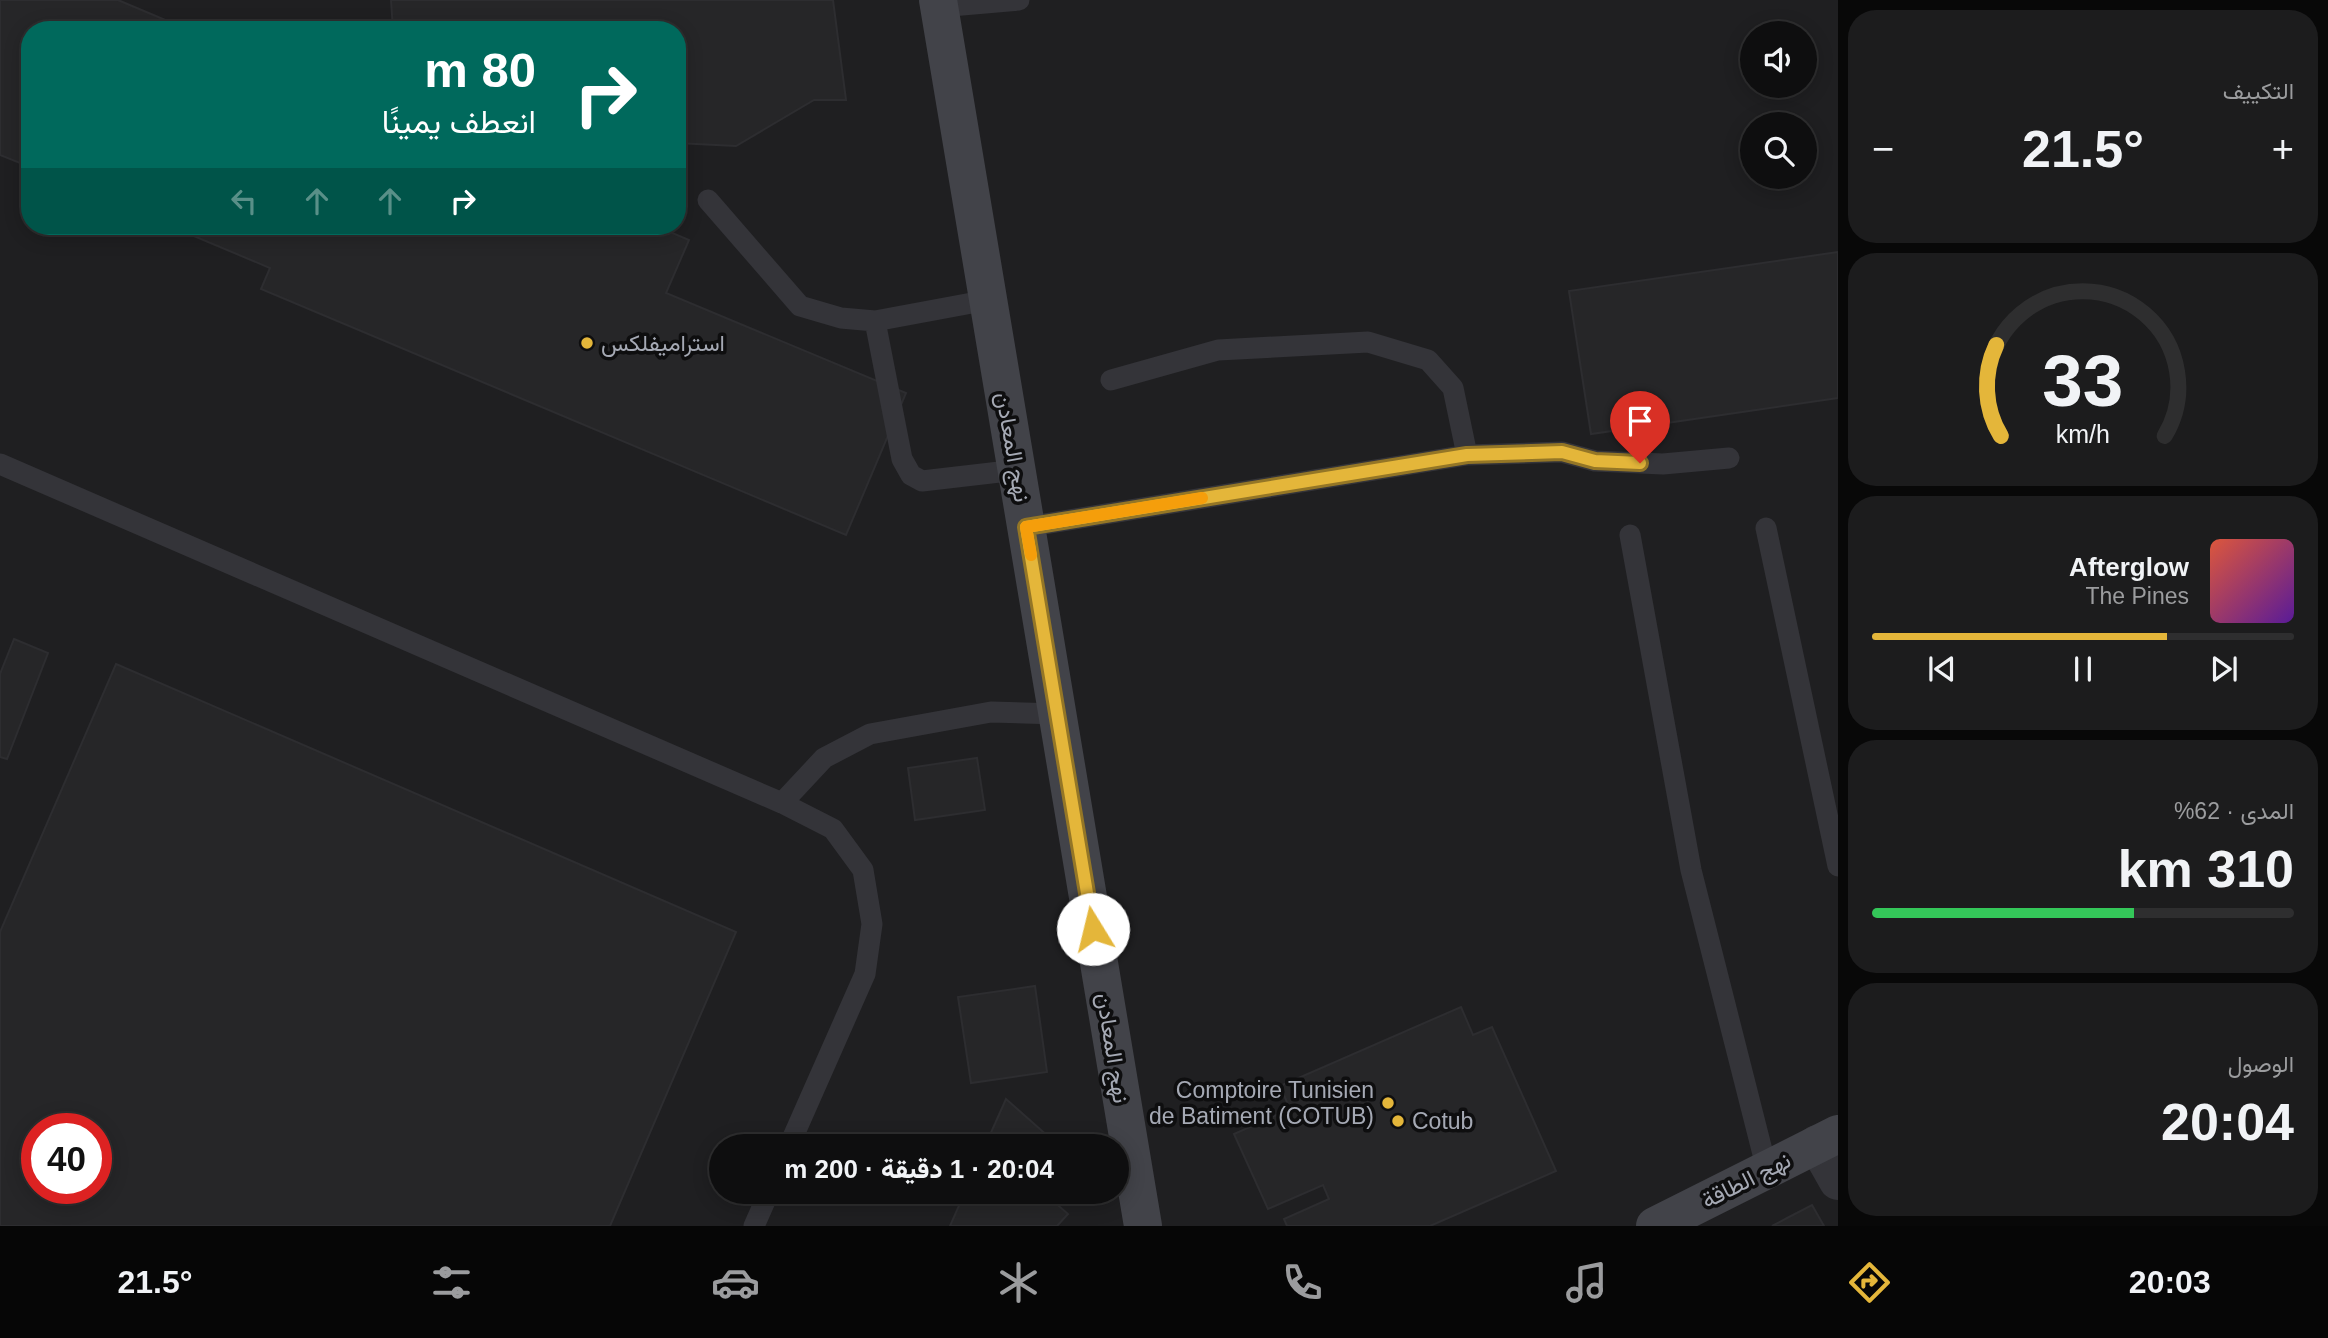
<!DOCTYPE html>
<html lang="ar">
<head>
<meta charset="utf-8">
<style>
  body { margin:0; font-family:Arial,Vazirmatn,sans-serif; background:#1c1c1d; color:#f1f3f6; direction:rtl; height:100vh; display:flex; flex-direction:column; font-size:26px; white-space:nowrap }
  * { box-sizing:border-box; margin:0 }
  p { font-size:23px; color:#9b9c9e }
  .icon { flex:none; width:38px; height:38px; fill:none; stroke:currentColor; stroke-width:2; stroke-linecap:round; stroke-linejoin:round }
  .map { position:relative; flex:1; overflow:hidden; direction:ltr }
  .drawer { display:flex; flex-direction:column; gap:10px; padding:10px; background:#080808; width:490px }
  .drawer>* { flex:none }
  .banner { position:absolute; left:21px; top:21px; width:665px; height:214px; border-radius:28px; box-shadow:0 4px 18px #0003,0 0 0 2px #2e2e2f; direction:rtl; background:#00695c; color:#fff; overflow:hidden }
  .fabs { position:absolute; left:1740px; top:21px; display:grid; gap:14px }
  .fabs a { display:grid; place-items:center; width:77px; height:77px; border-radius:50%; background:#0e0e0f; box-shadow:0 4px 18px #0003,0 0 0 2px #2e2e2f; font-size:35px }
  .speed { position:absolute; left:21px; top:1113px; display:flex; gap:14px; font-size:35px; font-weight:700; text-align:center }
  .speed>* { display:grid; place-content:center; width:91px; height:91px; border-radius:50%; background:#0e0e0f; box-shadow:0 4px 18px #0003,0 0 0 2px #2e2e2f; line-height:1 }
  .speed .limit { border:10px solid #d22; background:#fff; color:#111 }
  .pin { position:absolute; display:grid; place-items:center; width:60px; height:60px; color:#fff; margin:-72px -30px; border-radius:50% 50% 50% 0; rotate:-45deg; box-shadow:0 0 7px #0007 }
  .pin .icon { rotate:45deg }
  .me { position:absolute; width:77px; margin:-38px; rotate:351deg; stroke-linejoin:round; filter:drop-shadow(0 0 5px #0008) }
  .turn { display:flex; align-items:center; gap:24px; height:147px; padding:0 35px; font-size:32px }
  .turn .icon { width:91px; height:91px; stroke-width:2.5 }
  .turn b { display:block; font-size:49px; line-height:60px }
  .lanes { display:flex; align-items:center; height:66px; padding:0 35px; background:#0003; justify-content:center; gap:35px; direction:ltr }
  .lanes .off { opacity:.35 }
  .big { font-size:52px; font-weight:800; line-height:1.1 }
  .drawer .tile { flex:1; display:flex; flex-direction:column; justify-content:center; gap:10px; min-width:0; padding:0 24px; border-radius:28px; background:#1c1c1d }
  .drawer .dial { align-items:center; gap:0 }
  .dial svg { height:182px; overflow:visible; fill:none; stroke:#2e2e2f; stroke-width:7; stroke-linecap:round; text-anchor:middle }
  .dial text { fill:#f1f3f6; stroke:none }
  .song { display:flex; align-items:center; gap:21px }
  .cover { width:84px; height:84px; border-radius:10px; background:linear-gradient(135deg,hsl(10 70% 55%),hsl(270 70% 35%)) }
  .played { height:7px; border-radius:4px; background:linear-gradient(90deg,#e4b63a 70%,#2e2e2f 70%) }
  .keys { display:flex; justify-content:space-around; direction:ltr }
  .heat { display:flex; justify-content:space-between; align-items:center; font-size:38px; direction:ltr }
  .charge { height:10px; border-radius:5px; background:linear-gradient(90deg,#34c759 62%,#2e2e2f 0) }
  .trip { position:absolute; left:709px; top:1134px; width:420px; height:70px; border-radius:35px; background:#0e0e0f; box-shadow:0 4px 18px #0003,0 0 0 2px #2e2e2f; font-weight:800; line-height:70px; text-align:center; direction:rtl }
  .dock { display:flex; height:112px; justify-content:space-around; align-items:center; background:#060606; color:#9b9c9e }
  .dock .icon { width:49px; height:49px }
  .dock .selected { color:#e4b63a }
  .dock b { font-size:32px; color:#f1f3f6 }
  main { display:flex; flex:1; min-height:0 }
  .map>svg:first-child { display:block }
  .built { fill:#1f1f21; fill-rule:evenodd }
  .building { fill:#262628; stroke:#2d2d30; stroke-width:2; fill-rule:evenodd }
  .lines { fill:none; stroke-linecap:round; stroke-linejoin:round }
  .lane { stroke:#343439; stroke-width:21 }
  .street { stroke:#343439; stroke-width:38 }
  .secondary { stroke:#424349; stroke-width:38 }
  .route-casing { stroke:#947626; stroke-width:18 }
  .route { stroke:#e4b63a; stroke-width:12 }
  .slow { stroke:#f59e0b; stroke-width:12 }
  .poi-dot { fill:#e4b63a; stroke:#0e0e0f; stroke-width:2.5 }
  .labels { text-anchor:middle; stroke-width:7; stroke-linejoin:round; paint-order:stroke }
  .poi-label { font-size:23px; fill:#a5a9b4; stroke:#0e0e0f; text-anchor:start }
  .street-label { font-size:23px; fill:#a5a9b4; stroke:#0e0e0f }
</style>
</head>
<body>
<main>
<section class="drawer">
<div class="tile"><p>التكييف</p>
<div class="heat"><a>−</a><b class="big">21.5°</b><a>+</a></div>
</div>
<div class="tile dial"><svg viewBox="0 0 100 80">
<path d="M14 69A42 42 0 1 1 86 69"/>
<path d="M14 69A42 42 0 0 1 12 29" stroke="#e4b63a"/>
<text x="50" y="56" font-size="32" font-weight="700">33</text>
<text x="50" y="72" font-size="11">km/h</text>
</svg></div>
<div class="tile">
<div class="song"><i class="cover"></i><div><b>Afterglow</b><p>The Pines</p></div></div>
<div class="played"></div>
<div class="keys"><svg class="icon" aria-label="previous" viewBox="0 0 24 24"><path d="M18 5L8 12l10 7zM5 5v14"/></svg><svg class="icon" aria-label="pause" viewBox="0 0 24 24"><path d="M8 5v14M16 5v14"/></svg><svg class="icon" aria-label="next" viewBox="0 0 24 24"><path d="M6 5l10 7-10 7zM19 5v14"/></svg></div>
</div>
<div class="tile"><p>المدى · 62%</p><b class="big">310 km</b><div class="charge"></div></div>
<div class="tile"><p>الوصول</p><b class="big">20:04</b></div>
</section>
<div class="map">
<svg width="1838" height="1226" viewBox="0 0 1838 1226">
  <rect width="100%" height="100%" fill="#131314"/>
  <!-- built -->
  <path class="built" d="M0 0H1838V1226H0ZM30 30H677V226H30ZM1752 33H1804V86H1752ZM1752 124H1804V177H1752ZM37 1129H96V1188H37ZM721 1146H1116V1192H721Z"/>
  <!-- building -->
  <path class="building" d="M0 0H118L189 30H30V167L0 155Z
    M391 0H833L846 100H814L736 146 677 143V30H393Z
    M170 226H656L689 240 666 293 906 393 846 535 261 289 270 268Z
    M1838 252V398L1591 434 1569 291Z
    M14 639 48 653 7 759 0 757V674Z
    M116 664 736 932 610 1226H0V932ZM37 1129H96V1188H37Z
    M977 758 985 810 915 820 908 768Z
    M1035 986 1047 1072 971 1083 958 997Z
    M1461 1007 1473 1035 1492 1027 1556 1171 1430 1226H1287L1284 1219 1329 1199 1323 1185 1268 1209 1234 1134 1290 1109 1280 1086Z
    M1006 1099 1049 1137 1041 1146H985Z
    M965 1192H1043L1068 1214 1057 1226H950Z
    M1812 1205 1824 1226H1772L1789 1217Z"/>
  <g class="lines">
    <!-- lane -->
    <path class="lane" d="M939 7 1019 0
      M708 200 800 306 841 318 875 321 988 300
      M875 321 902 459 911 475 922 481 1017 470
      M1111 380 1218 350 1368 342 1428 360 1453 388 1467 455
      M0 464 782 803 833 829 863 870 872 924 865 974 789 1146
      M1026 527 1467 455 1562 452 1595 461 1663 464 1729 458
      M1766 528 1838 866
      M1630 535 1691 870 1767 1170
      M782 803 824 758 870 734 991 712 1057 714
      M754 1226 769 1192"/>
    <!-- street -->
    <path class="street" d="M1817 1144 1838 1181"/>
    <!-- secondary -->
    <path class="secondary" d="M938 0 1143 1226
      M1655 1226 1838 1134"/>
  </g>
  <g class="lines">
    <defs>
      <path id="route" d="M1093 929 1026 527 1467 455 1562 452 1595 461 1640 463"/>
    </defs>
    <!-- route casing -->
    <use href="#route" class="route-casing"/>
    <!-- route -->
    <use href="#route" class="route"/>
    <!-- slow -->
    <path class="slow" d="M1031 555 1026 527 1202 498"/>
  </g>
  <!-- markers -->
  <g class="poi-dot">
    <circle cx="587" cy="343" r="7"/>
    <circle cx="1388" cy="1103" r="7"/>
    <circle cx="1398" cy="1121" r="7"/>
  </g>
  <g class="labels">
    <!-- poi labels -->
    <g class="poi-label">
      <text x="601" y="351">استراميفلكس</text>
      <text x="1374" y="1098" text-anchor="end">Comptoire Tunisien<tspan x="1374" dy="26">de Batiment (COTUB)</tspan></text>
      <text x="1412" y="1129">Cotub</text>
    </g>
    <!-- street labels -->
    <g class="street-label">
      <text transform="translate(1013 447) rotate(80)" y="8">نهج المعادن</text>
      <text transform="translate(1113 1048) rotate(81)" y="8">نهج المعادن</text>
      <text transform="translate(1746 1180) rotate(-27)" y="8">نهج الطاقة</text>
    </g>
  </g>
</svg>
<div class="fabs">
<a><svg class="icon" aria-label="sound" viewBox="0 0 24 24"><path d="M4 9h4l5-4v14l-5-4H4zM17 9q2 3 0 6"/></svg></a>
<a><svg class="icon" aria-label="search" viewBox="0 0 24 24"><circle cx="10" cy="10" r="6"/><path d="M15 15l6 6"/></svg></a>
</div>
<div class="speed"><div class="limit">40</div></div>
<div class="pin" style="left:1640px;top:463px;background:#d93025"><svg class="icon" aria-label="arrive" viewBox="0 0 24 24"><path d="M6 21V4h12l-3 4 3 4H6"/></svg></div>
<svg class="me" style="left:1093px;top:929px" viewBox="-20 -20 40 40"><circle r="19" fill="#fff"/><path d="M0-13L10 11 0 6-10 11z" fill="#e4b63a"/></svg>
<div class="trip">20:04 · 1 دقيقة · 200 m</div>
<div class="banner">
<div class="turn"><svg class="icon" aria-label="right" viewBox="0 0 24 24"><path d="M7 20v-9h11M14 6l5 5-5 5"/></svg><div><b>80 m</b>انعطف يمينًا</div></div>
<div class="lanes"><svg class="icon off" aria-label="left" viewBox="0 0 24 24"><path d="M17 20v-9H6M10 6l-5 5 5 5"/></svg><svg class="icon off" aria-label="ahead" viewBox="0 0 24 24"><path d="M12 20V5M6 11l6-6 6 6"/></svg><svg class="icon off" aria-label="ahead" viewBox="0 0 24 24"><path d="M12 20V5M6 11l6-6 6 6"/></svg><svg class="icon" aria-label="right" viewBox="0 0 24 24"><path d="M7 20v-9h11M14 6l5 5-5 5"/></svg></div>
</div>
</div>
</main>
<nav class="dock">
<b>20:03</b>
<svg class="icon selected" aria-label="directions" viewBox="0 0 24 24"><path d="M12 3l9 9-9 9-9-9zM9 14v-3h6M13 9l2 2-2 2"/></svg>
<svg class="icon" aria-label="music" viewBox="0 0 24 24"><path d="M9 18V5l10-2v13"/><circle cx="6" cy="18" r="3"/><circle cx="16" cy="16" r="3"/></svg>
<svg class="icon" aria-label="phone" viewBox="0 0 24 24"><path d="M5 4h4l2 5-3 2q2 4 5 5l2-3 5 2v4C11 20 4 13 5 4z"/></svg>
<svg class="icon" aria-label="climate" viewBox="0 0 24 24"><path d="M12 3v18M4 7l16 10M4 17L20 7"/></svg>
<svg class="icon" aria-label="car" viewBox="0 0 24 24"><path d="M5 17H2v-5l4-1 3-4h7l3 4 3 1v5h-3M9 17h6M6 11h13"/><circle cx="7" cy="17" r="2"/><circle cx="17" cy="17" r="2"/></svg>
<svg class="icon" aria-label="filters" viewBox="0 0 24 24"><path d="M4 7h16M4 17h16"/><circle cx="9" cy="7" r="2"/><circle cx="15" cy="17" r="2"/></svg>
<b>21.5°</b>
</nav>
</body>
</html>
